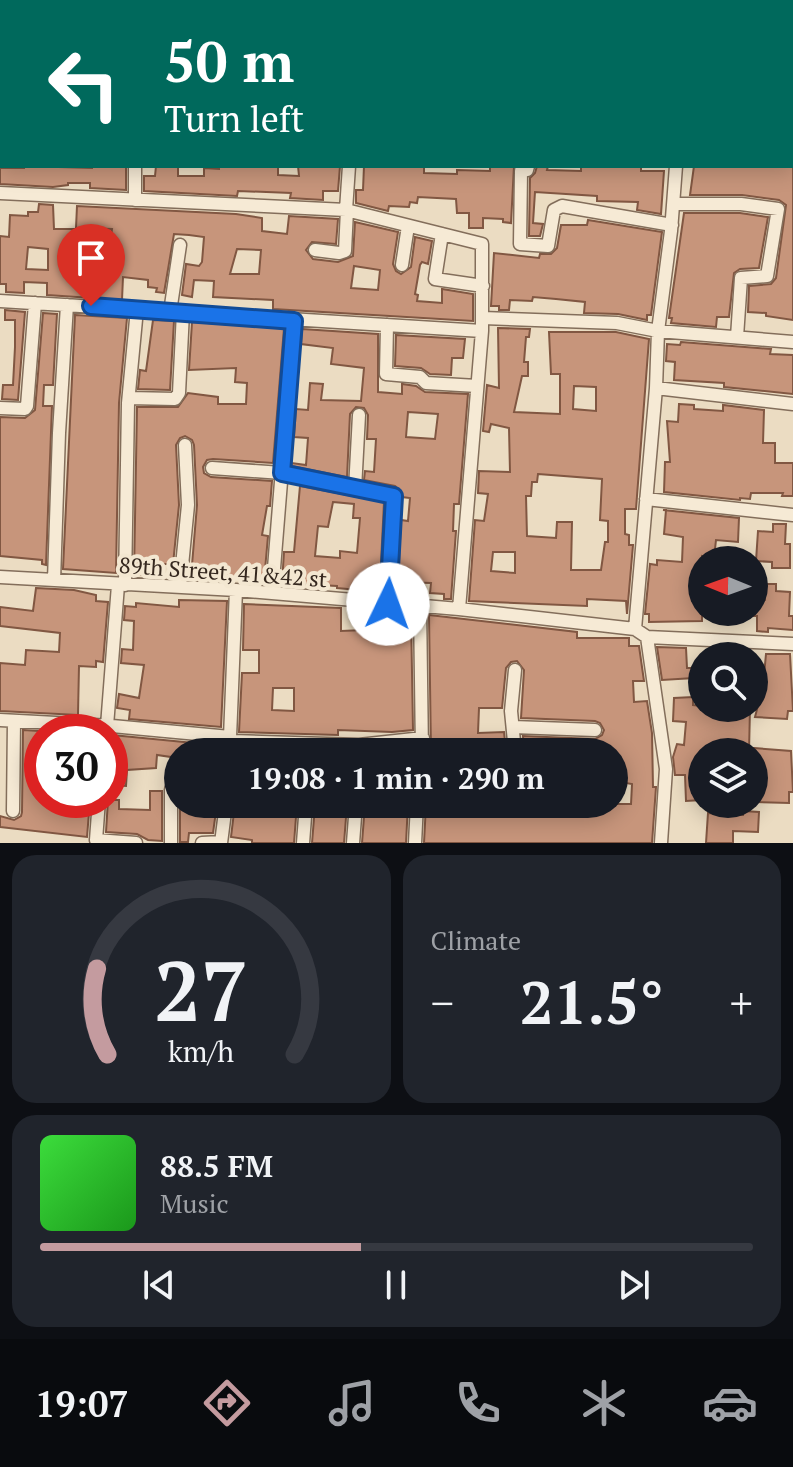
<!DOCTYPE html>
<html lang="en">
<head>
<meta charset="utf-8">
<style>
  body { margin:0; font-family:"PT Serif",serif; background:#20242c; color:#f1f3f6; height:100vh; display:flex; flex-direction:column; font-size:30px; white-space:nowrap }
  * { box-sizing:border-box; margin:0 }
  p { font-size:26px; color:#9ea1a6 }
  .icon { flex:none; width:44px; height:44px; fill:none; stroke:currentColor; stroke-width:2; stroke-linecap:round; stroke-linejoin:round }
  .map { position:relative; height:843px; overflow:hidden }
  .sheet { display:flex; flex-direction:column; gap:12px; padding:12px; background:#0d0f14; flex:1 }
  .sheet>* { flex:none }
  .guide { position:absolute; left:0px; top:0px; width:794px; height:168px; box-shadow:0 4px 20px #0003; background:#00695c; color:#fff; overflow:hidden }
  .needle { width:52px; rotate:271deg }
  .fabs { position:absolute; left:688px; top:546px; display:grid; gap:16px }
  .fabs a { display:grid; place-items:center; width:80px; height:80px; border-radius:50%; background:#171b24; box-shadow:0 4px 20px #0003; font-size:40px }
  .speed { position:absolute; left:24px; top:714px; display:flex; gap:16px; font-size:40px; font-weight:700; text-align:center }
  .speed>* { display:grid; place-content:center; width:104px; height:104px; border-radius:50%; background:#171b24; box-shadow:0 4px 20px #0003; line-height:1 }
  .speed .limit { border:12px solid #d22; background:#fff; color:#111 }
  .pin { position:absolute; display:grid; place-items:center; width:68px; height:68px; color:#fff; margin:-82px -34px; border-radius:50% 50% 50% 0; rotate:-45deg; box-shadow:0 0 8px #0007 }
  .pin .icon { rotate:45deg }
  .me { position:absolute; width:88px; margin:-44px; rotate:3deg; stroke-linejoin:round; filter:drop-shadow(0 0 6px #0008) }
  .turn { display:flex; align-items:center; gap:28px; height:168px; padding:0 32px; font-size:36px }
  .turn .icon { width:104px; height:104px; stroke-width:2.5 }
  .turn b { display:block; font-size:56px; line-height:68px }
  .big { font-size:60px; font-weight:700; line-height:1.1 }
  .sheet .widget { flex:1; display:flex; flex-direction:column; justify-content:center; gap:12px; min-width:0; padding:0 28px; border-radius:24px; background:#20242c }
  .sheet .dial { align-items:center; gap:0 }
  .dial svg { height:208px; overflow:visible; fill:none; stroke:#363941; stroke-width:7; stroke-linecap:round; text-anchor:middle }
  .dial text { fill:#f1f3f6; stroke:none }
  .song { display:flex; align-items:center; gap:24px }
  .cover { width:96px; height:96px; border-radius:12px; background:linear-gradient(135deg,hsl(120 70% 55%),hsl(120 70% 35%)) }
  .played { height:8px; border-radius:4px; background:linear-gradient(90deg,#c49b9f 45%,#363941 45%) }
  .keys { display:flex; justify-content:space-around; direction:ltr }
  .heat { display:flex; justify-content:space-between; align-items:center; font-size:44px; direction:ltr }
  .sheet .tiles { flex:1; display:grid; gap:12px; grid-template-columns:1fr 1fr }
  .widget:last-child { grid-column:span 2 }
  .trip { position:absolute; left:164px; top:738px; width:464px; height:80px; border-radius:40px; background:#171b24; box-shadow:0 4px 20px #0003; font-weight:700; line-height:80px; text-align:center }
  .menu { display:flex; height:128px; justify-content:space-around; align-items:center; background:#090b0e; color:#9ea1a6 }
  .menu .icon { width:56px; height:56px }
  .menu .selected { color:#c49b9f }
  .menu b { font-size:36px; color:#f1f3f6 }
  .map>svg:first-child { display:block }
  .building { fill:#c7957b; stroke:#815742; stroke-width:2; fill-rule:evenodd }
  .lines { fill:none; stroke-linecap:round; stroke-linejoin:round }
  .street-casing { stroke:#836e5b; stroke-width:15 }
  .street { stroke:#f6ead5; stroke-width:12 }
  .route-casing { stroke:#114b97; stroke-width:20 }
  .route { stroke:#1a73e8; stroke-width:14 }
  .labels { text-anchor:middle; stroke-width:8; stroke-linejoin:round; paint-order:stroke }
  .street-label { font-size:22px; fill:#34271e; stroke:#f3e7d1 }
</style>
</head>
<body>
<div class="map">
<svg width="793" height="843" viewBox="0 0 793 843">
  <rect width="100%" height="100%" fill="#ebdcc2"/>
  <!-- building -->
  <path class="building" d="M24 166 92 168V166H126V190L90 188V183H68V185L53 187 0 184V168H24Z
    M156 166H178V176H204V168L219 169V166H278V175L299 176 298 166H340L338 191H323V200L290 198 291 193 238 191 237 196 144 191V176H155Z
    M364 166H424V173L457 174V170L490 171V166H514L511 223 503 222V219L483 218V228H469V213H457L456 199 418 197 417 203 410 202 409 207 389 206 388 211 356 203V190H363Z
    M537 166H548L547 170 581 171V166H641V171H664L661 214 637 210 638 202 597 201V196L535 192 533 223 543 224 540 236H529L530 178 535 173Z
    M694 166H793V320L766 316V313L748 312 749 286 771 284 776 278 786 205 779 200 742 195H690Z
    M39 204 53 205 54 229H80L79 259 100 260 101 251 109 252 112 229 76 228 77 206 236 214 262 218V231L287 234 289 216 338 219 336 244 312 242 306 250 313 259 338 262 353 256 355 222 398 232 393 264 396 271 401 274 411 267 415 237 432 241 428 264 422 262 420 265 415 294 418 295 417 301 442 303V289L473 294V321L273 309V300L213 297 214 281 194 280 192 297 182 295 186 264 199 266 202 262 204 237 189 235 174 234 164 293 156 292 157 288 148 287V280L123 277 122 300 47 295V283L24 282V293L6 292V284H0V236L9 237 10 215 28 216V212H38ZM28 247 48 249V270L26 269ZM237 249 261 250 259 274H230ZM354 266 380 270 378 290 351 288Z
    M684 213H740L768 217 759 268 740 269 734 273 729 317H717L716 327 671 323 672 318H669Z
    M588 220 662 232 651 315H647V320L618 314 584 313 585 302 556 299 533 297 532 301 510 300 509 310H499V306H491L494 253 539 258 540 254H551L557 248 561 225H587Z
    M5 310 25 312 18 400 2 399 3 385H13L15 347V320H5Z
    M43 313 57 314 53 385H44L43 406H52L46 565 42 564V560L0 556V417L25 418 35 410Z
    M75 315 127 318 119 403 116 573 63 569Z
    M153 320 174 321 170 390 138 389 140 370 146 371Z
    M192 322 284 328 273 463 213 459 207 460 203 467 204 473 211 477 272 481 270 506H267L262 535 268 536 264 581 217 576 191 577 197 505 194 445 192 440 185 436 180 438 176 445 179 505 173 564H153L152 575 134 574 137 407H178L188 393 218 397V404H246L247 383 235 382 236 368 189 370Z
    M498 328 530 329 529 337H526L524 362H528V376H522L514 412 560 414V374H551L549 332H616L649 339 636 509H625V534L629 535V545H633L627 614 626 601 587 599V606L469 601 475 520 484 521 488 494 478 493 479 471 510 472 509 428 491 424 489 432 483 431 487 385 499 388ZM574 386 596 387V411L573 409ZM538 474 602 479 600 520 608 521V542H605L601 570H571L572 522H557L556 538 527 536 526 496H531L532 482H537ZM493 552H515V573L491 571Z
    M302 329 378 334V392L402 394V384L416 386 425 392 468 394 459 504H454L453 531H456L451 599H444V594L430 593 431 583 398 582 401 520 408 521 410 498 402 497 401 491 395 486 364 480 365 471 374 472 376 439H367L368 415 364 408 356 407 350 414 347 477 291 466 292 463 306 465 308 438 294 437 296 409 308 410 310 383 323 384 321 400 361 401 364 368 331 364 333 348 301 344ZM408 412 438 414 435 439 406 437Z
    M396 335 465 339 463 358H452L451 375 430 374 421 368 395 366Z
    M681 342 771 349 770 354 793 355V394L724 387V383L674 380 675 362 666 361 667 344 680 345Z
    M679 404 694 405V409L723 411V405L764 410 763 443H775V463H793V496H782L783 493H751L750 499 740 498V500L664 492 665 462H670L667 421 678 422Z
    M300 486 384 502 380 583 359 581 358 590 337 588V586L282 583 284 552H294ZM333 502 354 504 353 518H360L357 553 340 551V558L315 556 318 526 328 527Z
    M663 510 739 518 738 542 716 540 714 558 702 556V621L649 622V614H645L650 564 657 565V560L682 562 683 537 664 534 666 510Z
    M773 524H786L785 544H790V568H772V562L756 561 758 531 773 532Z
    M765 584H776V591L790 592 789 616H793V630L768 628V632L757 631V616H754V602L765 600Z
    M36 588 74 590 96 595V601L108 602 103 662 96 661V667L79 666 78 715 0 711V663L25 665 26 650 59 652 60 633 0 626V607L33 611Z
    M179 600 227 601 221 727 129 719 130 710 117 708 119 694 139 698 144 665 121 663 122 649 133 650 134 621 124 620 125 606 136 607V603L179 607Z
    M244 604 341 608V631L365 630V610L411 614 413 730 392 732 338 730V735L239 732 242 673H259V650H243ZM273 688H294V711L272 710Z
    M429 615 577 632V638H629V646H639L644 681H633L634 702 647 701 652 733 653 787H656L652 843H424L426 804H631L632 784 614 781V752H524L523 736 595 739 602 735 604 730 600 723 595 721 521 718 524 670 517 661 511 662 506 668 502 708H479L478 733 504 732 506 751 431 752Z
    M657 647 686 648 687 668H694V678L662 680Z
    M766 654H790L793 711H788L787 719 755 717 763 686Z
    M693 697V705L702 706V708H750L749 752H702V800L686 801 685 775H675L673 757 677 744 684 745 686 722 673 721 674 698Z
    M23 730 56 732H42V800H90L87 837 0 827V816L14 820 21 816 22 812Z
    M112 735 225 746 233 750 296 752H178V758L157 755 156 768 127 770 126 786 113 785 115 747 111 746Z
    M754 748 791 751 793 792H789V803L754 802V789H761L762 763H754Z
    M150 791H162V841L148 840 137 834 106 832 108 800H119V809L150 810Z
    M180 804H217L213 833H189L188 842H180Z
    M235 804 266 806 297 804 294 843H252V840L231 837Z
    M365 804H408L406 843H362Z
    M347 805 344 843H312L315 806Z
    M743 811 759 812 758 832 733 831V843H706L708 813 743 815Z"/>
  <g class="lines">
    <defs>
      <path id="street" d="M410 0 411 2
        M779 0V2
        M356 2 358 0
        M455 2V0
        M541 2V0
        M662 2V0
        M792 23 793 24
        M792 34 793 33
        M0 151H2
        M135 166V200
        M528 166 527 170 521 171 520 244 548 246 554 210 562 206 672 225
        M0 193 346 210 482 244V331L459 609
        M673 204H741L778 209 767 276 741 278 737 337
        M346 210 349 166
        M442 234 435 279 483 286
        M315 250 339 253 345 251 347 210
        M402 265 408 226
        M0 301 482 331
        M170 312 180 245
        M483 318 617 323 658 331 793 342
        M387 325 386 374 420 377 426 383 477 386
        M656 388 793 404
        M129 398 175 399 179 393 183 312
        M0 408 25 409 27 406 35 303
        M212 468 282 473 393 495 388 604
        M355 489 359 415
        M646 499 793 515
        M0 577 236 590 459 609 635 629 647 637 793 644
        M54 580 59 433 67 305
        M125 585 128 403 137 309
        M180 586 188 505 185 445
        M272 593 294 321
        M420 606 422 752
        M635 629 656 388 658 331 671 231 676 166
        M647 637 666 769 661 843
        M0 720 112 726 230 737 233 741 359 745 423 738
        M107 726 118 585
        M513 727 595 730
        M230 737 236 590
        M515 752 511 711 515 670
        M614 790H617
        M99 800 96 840 136 843
        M13 811 14 721
        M171 843V790L178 788
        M202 843 221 842
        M221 843 226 804
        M303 843 306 804
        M353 843 356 804
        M415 843 417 804"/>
    </defs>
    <!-- street casing -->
    <use href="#street" class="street-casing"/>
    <!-- street -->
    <use href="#street" class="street"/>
  </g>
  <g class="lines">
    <defs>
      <path id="route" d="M91 306 294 321 282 473 394 496 388 604"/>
    </defs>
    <!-- route casing -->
    <use href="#route" class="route-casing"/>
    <!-- route -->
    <use href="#route" class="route"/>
  </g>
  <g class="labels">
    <!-- street labels -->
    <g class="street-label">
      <text transform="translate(223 572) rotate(4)" y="8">89th Street, 41&amp;42 st</text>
    </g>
  </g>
</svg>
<div class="fabs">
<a><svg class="needle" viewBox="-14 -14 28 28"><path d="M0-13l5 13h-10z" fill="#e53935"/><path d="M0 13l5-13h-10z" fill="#9ea1a6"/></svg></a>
<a><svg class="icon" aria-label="search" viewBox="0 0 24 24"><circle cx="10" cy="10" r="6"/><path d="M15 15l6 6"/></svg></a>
<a><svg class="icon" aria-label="layers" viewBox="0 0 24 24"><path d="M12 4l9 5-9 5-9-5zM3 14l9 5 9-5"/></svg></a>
</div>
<div class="speed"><div class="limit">30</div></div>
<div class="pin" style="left:91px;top:306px;background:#d93025"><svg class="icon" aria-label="arrive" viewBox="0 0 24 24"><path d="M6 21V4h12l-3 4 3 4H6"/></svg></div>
<svg class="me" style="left:388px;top:604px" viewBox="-20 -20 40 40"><circle r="19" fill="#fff"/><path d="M0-13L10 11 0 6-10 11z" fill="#1a73e8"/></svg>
<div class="trip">19:08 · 1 min · 290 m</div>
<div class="guide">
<div class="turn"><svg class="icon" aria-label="left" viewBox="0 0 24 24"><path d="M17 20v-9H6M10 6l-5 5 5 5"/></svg><div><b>50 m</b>Turn left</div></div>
</div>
</div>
<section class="sheet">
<div class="tiles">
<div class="widget dial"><svg viewBox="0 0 100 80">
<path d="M14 69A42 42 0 1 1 86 69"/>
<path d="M14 69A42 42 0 0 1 10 36" stroke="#c49b9f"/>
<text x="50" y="56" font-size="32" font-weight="700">27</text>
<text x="50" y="72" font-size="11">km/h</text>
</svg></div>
<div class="widget"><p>Climate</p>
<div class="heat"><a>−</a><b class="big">21.5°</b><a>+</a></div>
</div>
<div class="widget">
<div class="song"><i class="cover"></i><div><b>88.5 FM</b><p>Music</p></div></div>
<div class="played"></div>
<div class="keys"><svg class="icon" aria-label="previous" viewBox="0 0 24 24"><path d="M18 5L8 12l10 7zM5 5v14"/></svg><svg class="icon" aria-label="pause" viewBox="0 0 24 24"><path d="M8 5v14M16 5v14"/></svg><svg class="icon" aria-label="next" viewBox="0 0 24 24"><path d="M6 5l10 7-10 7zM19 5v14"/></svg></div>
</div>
</div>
</section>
<nav class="menu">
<b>19:07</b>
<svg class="icon selected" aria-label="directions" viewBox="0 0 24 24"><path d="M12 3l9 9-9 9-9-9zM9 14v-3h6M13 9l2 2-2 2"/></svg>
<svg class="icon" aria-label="music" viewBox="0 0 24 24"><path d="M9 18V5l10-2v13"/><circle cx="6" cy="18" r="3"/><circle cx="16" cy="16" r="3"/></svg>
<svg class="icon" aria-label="phone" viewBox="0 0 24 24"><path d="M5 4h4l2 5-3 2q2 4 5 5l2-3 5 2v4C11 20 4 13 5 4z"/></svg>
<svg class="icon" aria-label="climate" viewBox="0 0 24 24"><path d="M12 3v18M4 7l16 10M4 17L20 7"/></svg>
<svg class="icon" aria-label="car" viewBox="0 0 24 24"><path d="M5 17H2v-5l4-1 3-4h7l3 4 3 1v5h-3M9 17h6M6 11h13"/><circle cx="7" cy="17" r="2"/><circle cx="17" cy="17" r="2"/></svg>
</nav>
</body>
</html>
